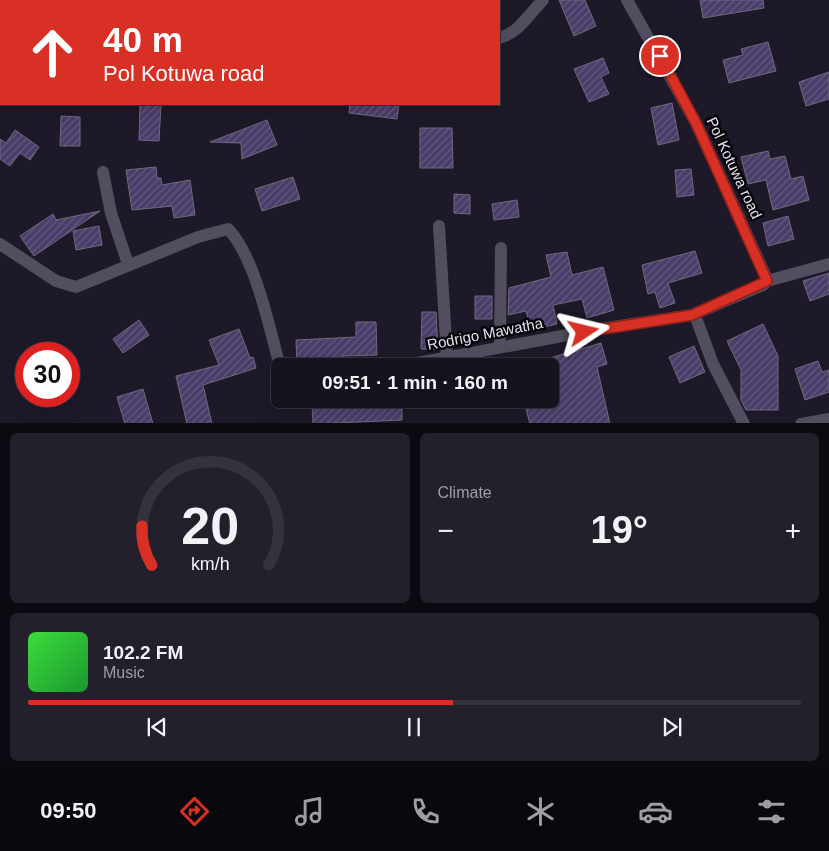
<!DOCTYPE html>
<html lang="en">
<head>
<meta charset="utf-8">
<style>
  body { margin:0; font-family:Arial,sans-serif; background:#23202b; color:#f1f3f6; height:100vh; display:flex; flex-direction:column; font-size:19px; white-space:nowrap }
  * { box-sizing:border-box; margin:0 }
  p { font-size:16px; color:#9e9ea4 }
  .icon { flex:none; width:28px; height:28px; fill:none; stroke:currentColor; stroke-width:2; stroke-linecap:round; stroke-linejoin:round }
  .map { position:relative; height:423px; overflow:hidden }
  .drawer { display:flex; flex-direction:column; gap:10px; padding:10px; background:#0c0a10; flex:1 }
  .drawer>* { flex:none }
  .banner { position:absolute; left:0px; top:0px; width:500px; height:105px; box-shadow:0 5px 20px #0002,0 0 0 1px #35323c; background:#d93025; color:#fff; overflow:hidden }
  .speed { position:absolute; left:15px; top:342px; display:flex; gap:10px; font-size:25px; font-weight:700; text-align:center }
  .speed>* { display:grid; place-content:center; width:65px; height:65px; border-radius:50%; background:#16131e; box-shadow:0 5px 20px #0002,0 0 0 1px #35323c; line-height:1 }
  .speed .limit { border:8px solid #d22; background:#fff; color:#111 }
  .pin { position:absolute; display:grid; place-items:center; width:42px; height:42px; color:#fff; margin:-21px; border:2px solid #fff; border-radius:50%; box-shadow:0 1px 5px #0007 }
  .me { position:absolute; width:55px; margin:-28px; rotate:80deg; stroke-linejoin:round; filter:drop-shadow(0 0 4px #0008) }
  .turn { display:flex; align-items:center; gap:18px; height:105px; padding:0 20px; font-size:22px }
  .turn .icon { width:65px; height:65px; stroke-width:2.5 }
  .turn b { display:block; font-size:35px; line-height:42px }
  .big { font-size:38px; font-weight:600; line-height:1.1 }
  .drawer .widget { flex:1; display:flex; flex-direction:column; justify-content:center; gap:8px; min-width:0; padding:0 18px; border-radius:8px; background:#23202b }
  .drawer .dial { align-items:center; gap:0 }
  .dial svg { height:130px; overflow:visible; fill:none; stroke:#35323c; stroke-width:7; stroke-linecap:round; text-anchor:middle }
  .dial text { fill:#f1f3f6; stroke:none }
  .song { display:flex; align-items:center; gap:15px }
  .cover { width:60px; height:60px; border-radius:8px; background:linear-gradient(135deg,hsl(120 70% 55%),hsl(130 70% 35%)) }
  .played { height:5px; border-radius:2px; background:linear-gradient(90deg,#d93025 55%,#35323c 55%) }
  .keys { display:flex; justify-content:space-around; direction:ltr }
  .heat { display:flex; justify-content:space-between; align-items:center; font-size:28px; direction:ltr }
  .drawer .tiles { flex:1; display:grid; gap:10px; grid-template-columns:1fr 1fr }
  .widget:last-child { grid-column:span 2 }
  .trip { position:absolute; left:271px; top:358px; width:288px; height:50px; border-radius:8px; background:#16131e; box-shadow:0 5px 20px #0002,0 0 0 1px #35323c; font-weight:600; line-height:50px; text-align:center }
  .tab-bar { display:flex; height:80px; justify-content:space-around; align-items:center; background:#09080c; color:#9e9ea4 }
  .tab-bar .icon { width:35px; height:35px }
  .tab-bar .selected { color:#d93025 }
  .tab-bar b { font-size:22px; color:#f1f3f6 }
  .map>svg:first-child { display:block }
  .building { fill:url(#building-hatch); stroke:#6f6a7d }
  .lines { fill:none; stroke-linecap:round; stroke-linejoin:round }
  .street { stroke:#524e5f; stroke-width:12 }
  .route-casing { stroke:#8d1f18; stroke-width:12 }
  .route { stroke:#d93025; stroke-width:9 }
  .labels { text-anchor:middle; stroke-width:5; stroke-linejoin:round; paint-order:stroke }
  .street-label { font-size:15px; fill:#e2e0ea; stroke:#07050b }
</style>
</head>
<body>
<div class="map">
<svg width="829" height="424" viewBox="0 0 829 424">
  <defs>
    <pattern id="building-hatch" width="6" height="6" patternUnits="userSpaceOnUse" patternTransform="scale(1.25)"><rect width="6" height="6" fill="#4a3d69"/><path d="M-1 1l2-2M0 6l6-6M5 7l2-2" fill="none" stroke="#64597f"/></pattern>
  </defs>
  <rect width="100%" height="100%" fill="#1d1928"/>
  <!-- building -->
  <path class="building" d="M559 0H585L596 26 574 36Z
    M700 0H763L764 8 703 18Z
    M768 42 776 71 729 83 723 60 743 55 741 49Z
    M603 58 609 73 601 77 609 94 589 102 574 69Z
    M829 72V99L806 106 799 82Z
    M672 103 679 140 658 145 651 108Z
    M140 104H161L159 141 139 140Z
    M350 104H399L397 119 349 113Z
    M61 116 80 117V146H60Z
    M267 120 277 145 242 159 241 143 210 142Z
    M420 128H452L453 168H420Z
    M15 130 39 147 30 160 20 153 10 166 0 159V139L6 143Z
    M768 151 770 159 785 156 791 179 803 176 809 200 773 210 766 180 748 184 741 157Z
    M156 167 157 178H161L162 185 190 180 195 215 174 218 172 206 132 210 126 170Z
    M691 169 694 195 677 197 675 170Z
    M293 177 300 199 262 211 255 189Z
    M454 194 470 195V214L454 213Z
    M517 200 519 217 494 220 492 204Z
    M100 211 34 256 20 236 53 214 56 220Z
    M788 216 794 239 768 246 763 223Z
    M99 226 102 245 76 250 73 231Z
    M695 251 702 273 668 283 675 303 660 308 655 292 648 294 642 265Z
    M567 252 572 275 603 267 614 310 587 318 582 299 553 305 557 324 531 330 526 311 508 315 509 288 551 277 546 255Z
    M829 273V294L810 301 803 281Z
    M475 296H492V319H475Z
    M422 312H436L438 350 421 349Z
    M139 320 149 335 123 353 113 339Z
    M356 322H376L377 355 343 356V363L297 366 296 340 356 337Z
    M763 324 778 356V410H746L741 400V370L727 341Z
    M239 329 250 358 253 357 256 368 203 385 212 424H187L176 376 219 365 209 340Z
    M601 343 607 364 597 367 610 424H530L526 409 550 403V358Z
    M694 346 705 372 680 383 669 357Z
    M818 361 822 372 829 370V392L805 400 795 369Z
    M143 389 153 424H125L117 397Z
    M381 399H402V420L313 424 312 404 381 401Z"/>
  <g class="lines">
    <!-- street -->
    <path class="street" d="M164 0 168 1
      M627 0 696 123 766 277 767 281 763 285 692 315
      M392 1V0
      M499 38C519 33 529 14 543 0
      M103 172 111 213 128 264
      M439 226 447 357
      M0 244 56 281 76 287 198 237 228 229C255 256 270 330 280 367
      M767 281 829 264
      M500 347 501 248
      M401 366 600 329 692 315 696 318 713 364 744 424
      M801 424 829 419"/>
  </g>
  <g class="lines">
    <defs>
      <path id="route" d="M584 332 692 315 767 281 696 123 660 56"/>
    </defs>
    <!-- route casing -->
    <use href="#route" class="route-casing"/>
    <!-- route -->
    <use href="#route" class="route"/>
  </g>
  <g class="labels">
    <!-- street labels -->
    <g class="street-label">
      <text transform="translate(734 168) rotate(65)" y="5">Pol Kotuwa road</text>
      <text transform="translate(485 334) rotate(-11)" y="5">Rodrigo Mawatha</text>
    </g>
  </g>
</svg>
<div class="speed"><div class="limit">30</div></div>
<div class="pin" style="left:660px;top:56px;background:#d93025"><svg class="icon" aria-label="arrive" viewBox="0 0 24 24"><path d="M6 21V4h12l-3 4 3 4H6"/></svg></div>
<svg class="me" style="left:584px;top:332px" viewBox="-20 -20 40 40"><path d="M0-17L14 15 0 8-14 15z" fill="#d93025" stroke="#fff" stroke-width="4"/></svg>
<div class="trip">09:51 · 1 min · 160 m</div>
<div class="banner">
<div class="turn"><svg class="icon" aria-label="ahead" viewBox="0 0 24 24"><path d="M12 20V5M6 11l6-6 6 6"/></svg><div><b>40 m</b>Pol Kotuwa road</div></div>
</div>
</div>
<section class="drawer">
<div class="tiles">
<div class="widget dial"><svg viewBox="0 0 100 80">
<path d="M14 69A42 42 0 1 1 86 69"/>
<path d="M14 69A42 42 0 0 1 8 45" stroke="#d93025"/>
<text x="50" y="56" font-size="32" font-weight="700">20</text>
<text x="50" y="72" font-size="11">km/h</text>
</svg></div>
<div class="widget"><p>Climate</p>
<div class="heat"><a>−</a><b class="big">19°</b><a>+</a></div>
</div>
<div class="widget">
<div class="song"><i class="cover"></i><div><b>102.2 FM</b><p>Music</p></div></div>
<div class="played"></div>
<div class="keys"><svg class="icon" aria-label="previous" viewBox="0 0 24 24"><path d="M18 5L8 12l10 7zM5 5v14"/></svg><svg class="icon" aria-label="pause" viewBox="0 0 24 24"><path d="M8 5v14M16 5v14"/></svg><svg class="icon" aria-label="next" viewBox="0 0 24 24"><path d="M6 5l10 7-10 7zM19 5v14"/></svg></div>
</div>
</div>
</section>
<nav class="tab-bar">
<b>09:50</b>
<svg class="icon selected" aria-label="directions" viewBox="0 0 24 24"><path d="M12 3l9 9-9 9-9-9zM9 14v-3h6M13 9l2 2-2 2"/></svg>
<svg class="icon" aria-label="music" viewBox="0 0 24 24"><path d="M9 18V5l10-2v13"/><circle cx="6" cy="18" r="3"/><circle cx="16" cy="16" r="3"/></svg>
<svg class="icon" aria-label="phone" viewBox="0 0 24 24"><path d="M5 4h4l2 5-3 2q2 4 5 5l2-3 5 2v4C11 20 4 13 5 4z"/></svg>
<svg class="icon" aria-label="climate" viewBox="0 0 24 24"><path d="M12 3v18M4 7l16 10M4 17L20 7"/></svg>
<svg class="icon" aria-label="car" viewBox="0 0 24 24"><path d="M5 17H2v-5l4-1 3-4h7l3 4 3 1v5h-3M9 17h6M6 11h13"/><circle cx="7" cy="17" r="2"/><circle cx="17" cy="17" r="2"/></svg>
<svg class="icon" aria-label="filters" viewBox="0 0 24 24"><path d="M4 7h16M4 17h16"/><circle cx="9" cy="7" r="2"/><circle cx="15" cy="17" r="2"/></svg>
</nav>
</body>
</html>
